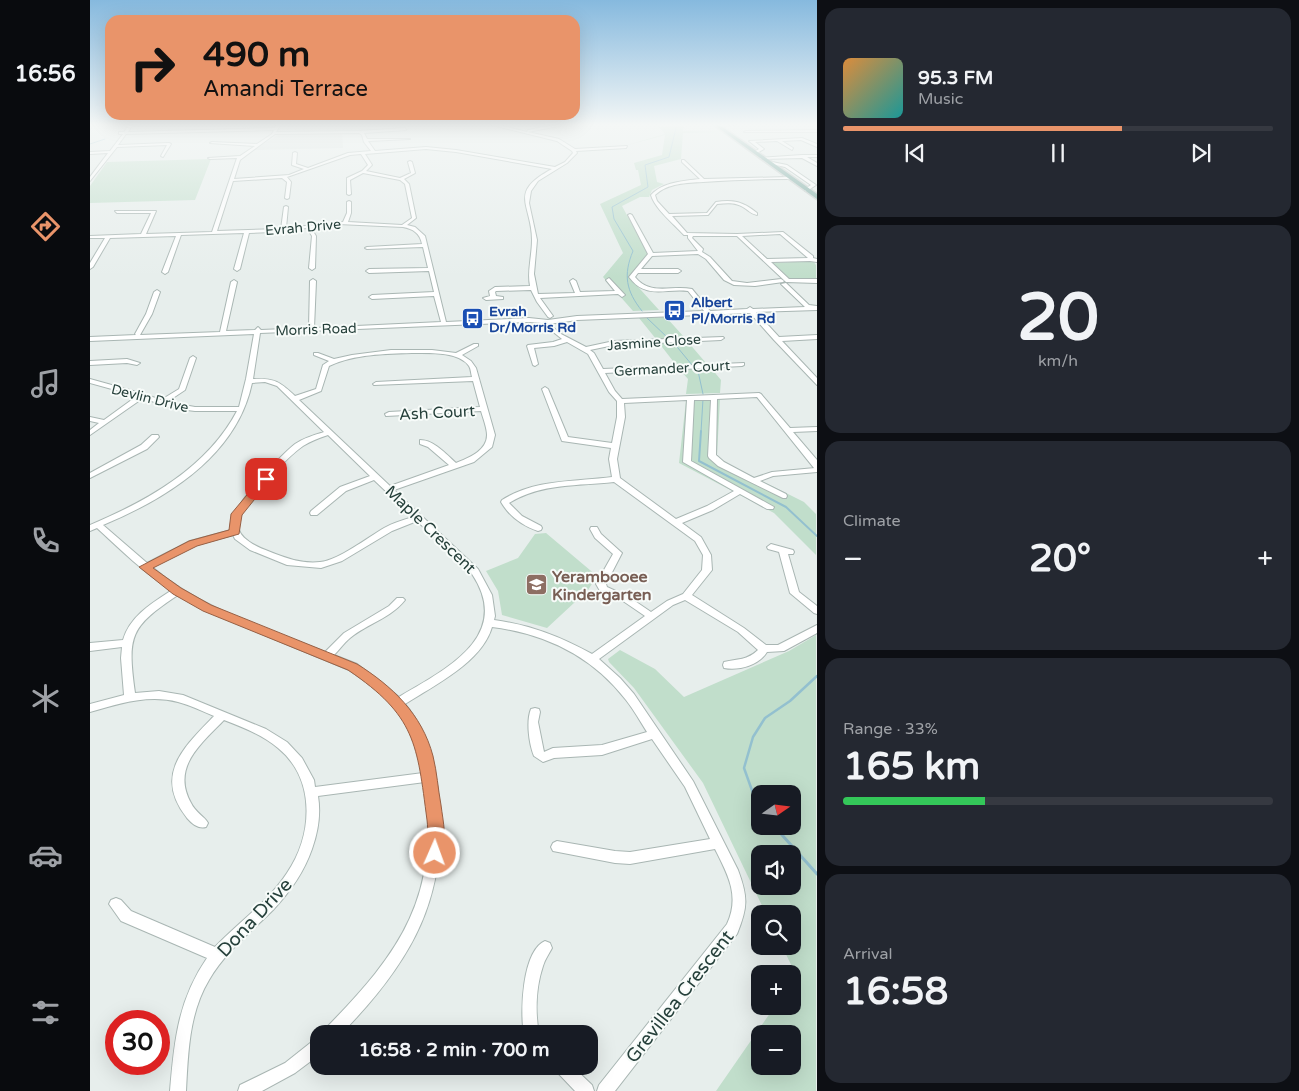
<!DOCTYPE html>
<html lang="en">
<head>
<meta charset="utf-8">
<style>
  body { margin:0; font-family:"Varela Round",sans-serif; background:#242831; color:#f1f3f6; height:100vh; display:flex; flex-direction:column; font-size:19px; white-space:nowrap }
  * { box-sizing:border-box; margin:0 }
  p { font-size:16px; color:#9ea1a6 }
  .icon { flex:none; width:28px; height:28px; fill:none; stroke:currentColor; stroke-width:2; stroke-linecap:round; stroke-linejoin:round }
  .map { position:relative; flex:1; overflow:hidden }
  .sheet { display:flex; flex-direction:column; gap:8px; padding:8px; background:#0d0f14; width:482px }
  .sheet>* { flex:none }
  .guide { position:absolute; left:15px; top:15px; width:475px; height:105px; border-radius:15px; box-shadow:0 5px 20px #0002; background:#e9946a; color:#111; overflow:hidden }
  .needle { width:32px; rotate:76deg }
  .fabs { position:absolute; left:661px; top:785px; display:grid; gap:10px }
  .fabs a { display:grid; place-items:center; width:50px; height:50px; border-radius:10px; background:#171b24; box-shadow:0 5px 20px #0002; font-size:25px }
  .speed { position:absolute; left:15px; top:1010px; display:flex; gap:10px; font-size:25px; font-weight:700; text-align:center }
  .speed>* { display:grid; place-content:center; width:65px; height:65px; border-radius:50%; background:#171b24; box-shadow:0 5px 20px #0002; line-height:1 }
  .speed .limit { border:8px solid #d22; background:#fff; color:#111 }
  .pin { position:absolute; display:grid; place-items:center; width:42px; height:42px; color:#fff; margin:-21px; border-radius:10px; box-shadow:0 2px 8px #0006 }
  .me { position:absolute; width:55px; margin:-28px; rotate:2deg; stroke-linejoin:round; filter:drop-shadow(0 0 4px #0008) }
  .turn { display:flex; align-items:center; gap:18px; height:105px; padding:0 15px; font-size:22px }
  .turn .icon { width:65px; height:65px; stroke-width:2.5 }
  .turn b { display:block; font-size:35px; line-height:42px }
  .big { font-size:38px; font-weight:700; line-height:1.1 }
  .sheet .card { flex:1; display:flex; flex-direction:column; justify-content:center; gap:8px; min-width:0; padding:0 18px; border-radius:15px; background:#242831 }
  .sheet .dial { align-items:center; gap:0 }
  .dial b { font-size:65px; line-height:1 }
  .song { display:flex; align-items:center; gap:15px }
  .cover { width:60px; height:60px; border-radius:8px; background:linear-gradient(135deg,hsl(30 70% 55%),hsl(180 70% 35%)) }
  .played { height:5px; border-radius:2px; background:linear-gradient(90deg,#e9946a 65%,#363941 65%) }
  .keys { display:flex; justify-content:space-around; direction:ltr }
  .heat { display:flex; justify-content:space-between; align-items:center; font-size:28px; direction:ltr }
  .charge { height:8px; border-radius:4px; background:linear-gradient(90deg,#34c759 33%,#363941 0) }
  .trip { position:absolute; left:220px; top:1025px; width:288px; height:50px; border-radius:15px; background:#171b24; box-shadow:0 5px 20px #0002; font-weight:700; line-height:50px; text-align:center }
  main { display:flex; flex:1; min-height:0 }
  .tab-bar { display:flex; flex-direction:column; width:90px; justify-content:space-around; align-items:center; background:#090b0e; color:#9ea1a6 }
  .tab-bar .icon { width:35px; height:35px }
  .tab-bar .on { color:#e9946a }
  .tab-bar b { font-size:22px; color:#f1f3f6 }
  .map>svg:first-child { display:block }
  .built { fill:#d5dedb }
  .green { fill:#c1decb; fill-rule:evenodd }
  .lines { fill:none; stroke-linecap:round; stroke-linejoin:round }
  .stream-far3 { stroke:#93c0cf; stroke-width:1 }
  .stream-far2 { stroke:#93c0cf; stroke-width:2 }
  .stream-far1 { stroke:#93c0cf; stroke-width:2.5 }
  .stream { stroke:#93c0cf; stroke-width:3 }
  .minor-casing { stroke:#a9b6b3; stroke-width:2 }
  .major-casing { stroke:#c2cac8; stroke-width:3 }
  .minor { fill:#fff; fill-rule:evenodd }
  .major { fill:#6ea198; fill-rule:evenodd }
  .route { fill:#e9946a; stroke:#976045 }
  .labels { text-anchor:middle; stroke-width:4; stroke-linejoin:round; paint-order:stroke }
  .far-street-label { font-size:14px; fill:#26403b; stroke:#f7fbf9 }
  .far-transit-label { font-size:14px; font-weight:bold; fill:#164399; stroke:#f7fbf9; text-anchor:start }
  .street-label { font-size:16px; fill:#26403b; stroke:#f7fbf9 }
  .education-label { font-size:16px; font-weight:bold; fill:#785e54; stroke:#f7fbf9; text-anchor:start }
  .near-street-label { font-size:19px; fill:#26403b; stroke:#f7fbf9 }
</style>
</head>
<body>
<main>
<nav class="tab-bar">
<b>16:56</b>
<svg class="icon on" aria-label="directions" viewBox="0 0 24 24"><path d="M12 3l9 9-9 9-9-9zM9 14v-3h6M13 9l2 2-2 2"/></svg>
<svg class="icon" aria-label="music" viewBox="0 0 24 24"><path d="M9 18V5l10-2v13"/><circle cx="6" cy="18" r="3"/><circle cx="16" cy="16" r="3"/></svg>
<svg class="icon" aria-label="phone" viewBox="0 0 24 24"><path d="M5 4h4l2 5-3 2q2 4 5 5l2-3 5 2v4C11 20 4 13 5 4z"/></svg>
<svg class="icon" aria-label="climate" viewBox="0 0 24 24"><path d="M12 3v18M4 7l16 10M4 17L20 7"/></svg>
<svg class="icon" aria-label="car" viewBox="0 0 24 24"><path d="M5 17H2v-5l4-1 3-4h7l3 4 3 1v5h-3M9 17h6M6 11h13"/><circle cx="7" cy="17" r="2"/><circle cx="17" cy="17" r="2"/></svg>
<svg class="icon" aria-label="filters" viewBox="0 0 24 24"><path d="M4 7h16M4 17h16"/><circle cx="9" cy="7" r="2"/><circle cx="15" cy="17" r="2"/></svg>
</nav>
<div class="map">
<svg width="727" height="1091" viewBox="0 0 727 1091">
  <rect width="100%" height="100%" fill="#e7eeec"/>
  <!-- built -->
  <path class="built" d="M252 132 253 148 163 150 190 134Z"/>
  <!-- green -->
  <path class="green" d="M577 124H596L594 125 593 131 631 132 593 133 591 159 564 166 567 182 574 184 562 190 559 197H550L532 206 558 254 541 279 569 310 543 311 513 277 533 253 510 204 551 185 548 170H546L544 163 572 155 575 135 534 146 575 134 569 127H576Z
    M121 159 105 200 0 203V186L17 162Z
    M723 261 726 265V279H700L683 263Z
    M576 317 594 337 566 339 549 318Z
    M598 342 616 363 586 365 569 343Z
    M621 368 631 380 630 393 596 394 598 379 590 370Z
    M630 399 627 455 634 462 714 502 726 514V555L684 513 589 463 596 401Z
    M456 533 507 576 498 590 457 628 412 615 408 591 396 571 428 558 445 534Z
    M726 635V1091H626L685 1006H702L703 980 706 975 692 946H702V914H676L613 783 544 688 519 662 518 659 530 650 565 669 594 697 699 651ZM670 794H702V826H670ZM670 854H702V886H670ZM670 1034H702V1066H670Z"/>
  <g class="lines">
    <!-- stream-far3 -->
    <path class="stream-far3" d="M47 125 50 124
      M0 144 15 139
      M552 311C536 291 533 275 543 251L524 219 522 207 558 187 555 165 579 157 587 124
      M557 318 579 339
      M583 342 602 365
      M605 368 608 371 613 394
      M611 432 613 399"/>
    <!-- stream-far2 -->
    <path class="stream-far2" d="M611 431 609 461 696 507 727 536"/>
    <!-- stream-far1 -->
    <path class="stream-far1" d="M670 805 664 796 654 768 663 737 675 718 700 701 727 676"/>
    <!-- stream -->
    <path class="stream" d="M684 826 727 874"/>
    <defs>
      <path id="minor" d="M1 124H4L0 129Z
        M40 124H43L38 132 185 128 187 124 190 125 186 132 269 131 315 128 316 130 274 133 277 139H320L278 141 285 151 336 147 366 150 465 167 475 162 483 153 482 151 467 141 398 124H405L437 132 438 130 469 124H478L438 132 469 139 485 149 537 146 536 148 486 151 487 153 477 163 448 181 441 191 439 203 447 240 444 274 448 294 485 293 480 281 483 279 486 281 490 292 525 291 516 280 519 278 535 295 532 297 528 294 450 298 463 316 460 318 458 317 447 302 441 290 406 291 405 292 406 296 413 297V299L396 300 393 298 400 296 399 291 405 287 440 286C437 271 442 256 442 240 442 204 417 193 462 169L366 152 336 149 275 154 282 165 276 171 310 178 321 173 318 162 320 161 322 162 325 173 314 179 319 184 326 218 317 225 325 227 335 236 356 322 439 318 458 320 487 316 614 311 598 291C575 288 556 300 539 277L558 254 538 215 540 214 542 215 563 253 608 251 598 238V235H594C584 224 565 209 561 195 573 182 593 181 610 179L592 162V160H594L614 179 699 177 701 178 699 179C670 179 641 180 613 182 596 183 578 183 565 195L567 201 579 214 617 213 626 202C643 199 654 202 667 213V215C662 214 660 212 656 209 647 202 638 203 627 204L618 215 582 216 597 233 647 234 693 232 723 256V258L727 259V262L720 261 681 262 699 279H727V283L696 282 647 236H603L602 238 613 249 612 252 620 257 642 281 657 283 691 279 694 281 693 282 665 286 644 285 634 280 616 259 608 254 562 256 551 269H588L591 271 588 273H548L545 277C560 296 581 285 602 289L620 311 657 309 660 307 663 309 715 307 691 284 696 283 719 305 727 306V310L666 312 689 337 727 335V339L692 341 727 378V385L684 340 660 313 487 320 459 324 471 334 496 347 524 341 633 337 634 338 631 340 524 345 500 350 504 353 513 369 654 363V365L652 366 515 373 525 391 532 399 669 393 671 394 700 428 727 427V431L703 432 727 460V472L683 476 670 481 696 494 697 496 696 498H693L628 466 619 458 618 456 621 400H604L601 461 684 507 683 509H677L650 494 623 510 592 523 611 537 621 555 622 570 602 595 654 628 676 645H688L727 625V633L694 651 677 652C669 665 649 671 634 668L633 665 634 662C647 659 658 660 668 650L648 632 595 600 583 605 509 659 530 678 544 694 603 781 648 870C658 897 658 907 647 934L525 1091H507L509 1085 637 924C650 896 638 875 625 849L540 864 525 863 463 851 461 847 463 843 467 841 525 851 540 852 620 839 595 787 562 739 512 755 464 758 453 762 444 756C439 744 436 721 441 709L445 708 449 709 450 712 448 722 454 752 463 748 512 745 557 732C550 721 544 710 536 700 502 656 456 634 402 627 392 662 345 685 315 704 336 729 344 760 348 791 360 896 322 961 251 1034H233L235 1029C312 951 350 896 335 782L228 796C231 814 228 832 222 849 214 872 200 892 183 910 161 932 135 952 119 980 99 1013 98 1053 96 1091H80C84 1042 88 1000 117 958L31 921 19 904 21 900 26 898 31 900 41 911 125 947C149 922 178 902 197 873 223 835 226 779 188 748 173 735 152 727 134 720 111 744 81 767 101 803 105 812 115 817 118 823L116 827C109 829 102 824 97 818 63 775 94 747 124 716 112 711 100 705 88 702 58 694 28 704 0 712V704L34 695 31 658 32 647 0 651V643L33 640C40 616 62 603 82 590 54 573 31 550 7 528L0 531V525C57 501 117 468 147 411H105L81 408 53 398 0 435V430L9 423 0 421V417L14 420 47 396 0 383V379L54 394 71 400 89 389 100 358 103 356 106 358 95 390 77 402 105 407H149L156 379 164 334 0 341V337L46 335 45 334 56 314 64 292 67 290 70 292 62 314 50 335 130 332 141 282 144 280 147 282 136 331 165 330 168 327 171 330 219 328 220 281 223 279 226 281 224 328 351 322 344 296 282 299 279 297 282 295 344 292 339 271 279 273 276 271 279 269 338 268 333 247 277 249 275 248 277 247 332 244C330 233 323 229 313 227L248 224 221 228 226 236 225 268 222 270 219 268 222 236 217 228 182 232 159 233 150 269 147 271 144 269 154 233 91 235 78 272 75 274 72 272 86 236 20 238 3 267 0 269V263L15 238H0V236L51 234 61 213H27L25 211H66L56 234 122 232 147 158 120 159 118 158 150 156 165 146 120 143 122 142 167 144 182 134 184 130 36 134 28 145 79 143 81 144 73 157 71 156 77 145 27 147 0 181V177L18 153 0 154V152L20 151 33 134H29V132H34ZM269 133 272 135 274 142 281 151 258 153 218 168 206 164 207 153 205 152 203 153 202 165 214 169 199 175 144 179 150 160 185 134ZM271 154 278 165 272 171 257 178V194L259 195 261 194 260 180 273 173 310 180 315 184 322 218 312 225 258 222 261 213V202L259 201 257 202V213L253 222 196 228 198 207 196 206 194 207 191 229 127 231 143 181 192 178 197 182 195 198 197 199 199 198 201 182 197 177 260 155ZM690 234 718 258 677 259 652 236ZM439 322 452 323 472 339 463 342 438 345 437 346 443 365 445 366 448 364 444 348 464 346 477 342 498 354 519 392 527 401V417L522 443 478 437 458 389 455 387 452 389 472 441 521 448 519 459 522 477C484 482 445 479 412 500L411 502C419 516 433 526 448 531L451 530 452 528 451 526 432 516 419 503C451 483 489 486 524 482L605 541 613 555 612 570 593 594 577 601 561 612 539 597 517 587 516 584 532 553 511 534 507 527H501L500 529 505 538 523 554 506 584 510 591 533 601 555 616 502 654C469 636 441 625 404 620L405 616 402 595 388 569 304 490 384 462 402 447 405 435 386 368 381 361 372 355 388 346V344H384L366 353 342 350H301L262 355 244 359 228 353H224V355L239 361 233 365 226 389 205 396C190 382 185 378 163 379L170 333ZM322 353C337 353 369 351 379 366 381 369 381 374 382 377L286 382 283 384 284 385 383 381 390 407 299 412 295 414 296 416 391 411C393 418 397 428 397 435 397 451 378 458 366 463 356 454 344 440 330 440V444L338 447 359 465 300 486 209 400 231 391 239 366C265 354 294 354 322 353ZM175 382 187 386 234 432C224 435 214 438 205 444 190 456 135 512 141 530L100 541 57 563 13 525C78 498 147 455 162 383ZM667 397 724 468H725L682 472 664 478 634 462 626 455 627 399ZM597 400 593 462 644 491 617 506 586 519 530 478 527 459 535 417 534 403ZM238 435 280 476 250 487 221 511 220 513 221 515H227L256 491 284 480 323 517C313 520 303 523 294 528 277 538 249 560 230 562 212 564 195 558 178 551 168 547 148 539 148 525 149 507 198 456 213 446 221 441 229 438 238 435ZM327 521C340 533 353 545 366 558 371 563 378 568 382 574 424 637 354 670 309 697L291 682 267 664 244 655C249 650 254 643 260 638 277 624 301 618 315 600L313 598H307L299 606 254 633 235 652C176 628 111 609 62 567L106 545 143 535 145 539 160 550 197 565 231 568 252 561 302 531ZM88 595 114 610 259 670C302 699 324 720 333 773L225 787 224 780 212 758 197 742 176 729 93 695 69 691 45 693C37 635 40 627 88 595Z
        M624 124H655L625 126Z
        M719 124H723V125L721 126Z
        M727 130V132H654L656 131Z
        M712 138 727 144V147L711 140 692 141 703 148 702 150 687 141 665 142 674 149 665 154 664 152 669 149 659 141Z
        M712 155H727V157H717L727 163V166L712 158 672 159 670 158Z
        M677 161 697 165 726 185 717 191H715V189L721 185 695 167 677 163Z
        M37 359 50 363 47 365 37 363 0 365V361Z
        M62 435H68L69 437 57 449 0 478V473L51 445Z
        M681 544 703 550 704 552 703 554H698L709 592 727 606V614L724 613 700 593 689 552 678 549 677 547Z
        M455 941 460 943 462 948C459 954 455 959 453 966 446 987 445 1012 449 1034H434C430 1013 432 951 455 941Z
        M229 1038V1055L205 1073 172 1091H148L150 1085 195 1063 224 1040Z
        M463 1066H482L502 1085 504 1091H485L466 1071Z"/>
      <path id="major" d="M628 124 727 194V199L623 124Z"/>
    </defs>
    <!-- minor casing -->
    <use href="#minor" class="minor-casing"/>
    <!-- major casing -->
    <use href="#major" class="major-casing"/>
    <!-- minor -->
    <use href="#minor" class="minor"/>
    <!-- major -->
    <use href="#major" class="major"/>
  </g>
  <!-- sky -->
  <linearGradient id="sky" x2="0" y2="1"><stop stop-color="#86b9de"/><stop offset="0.45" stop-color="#f4f7f6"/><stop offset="1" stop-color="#f4f7f6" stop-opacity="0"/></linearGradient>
  <rect width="727" height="277" fill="url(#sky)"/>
  <!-- route -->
  <path class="route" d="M176 476 181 479 152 515 149 534 107 546 63 568 91 588 121 605 267 664C302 686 332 714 343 756 347 772 348 789 351 805 353 821 358 843 351 858L345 860 339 858C334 847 339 832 337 820 327 744 326 716 258 670L113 611 83 594 49 567 99 541 139 530 141 514 172 477Z"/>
  <!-- icons -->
  <defs>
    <symbol id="bus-square" viewBox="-11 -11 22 22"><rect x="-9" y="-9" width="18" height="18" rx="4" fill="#1a4fb4" stroke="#f7fbf9"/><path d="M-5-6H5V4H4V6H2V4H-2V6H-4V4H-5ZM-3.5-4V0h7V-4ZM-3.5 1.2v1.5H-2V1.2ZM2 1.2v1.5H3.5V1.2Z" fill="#fff"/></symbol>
    <symbol id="school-square" viewBox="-11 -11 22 22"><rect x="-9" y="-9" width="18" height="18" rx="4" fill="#8d6e63" stroke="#f7fbf9"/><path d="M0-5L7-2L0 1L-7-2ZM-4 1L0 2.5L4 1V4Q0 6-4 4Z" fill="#fff"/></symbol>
  </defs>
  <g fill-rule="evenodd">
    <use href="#bus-square" x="572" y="298" width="25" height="25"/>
    <use href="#bus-square" x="370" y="306" width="25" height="25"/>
    <use href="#school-square" x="434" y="572" width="25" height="25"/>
  </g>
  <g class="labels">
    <!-- far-street labels -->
    <g class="far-street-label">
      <text transform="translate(213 227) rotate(-5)" y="5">Evrah Drive</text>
      <text transform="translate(226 329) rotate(-2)" y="5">Morris Road</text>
      <text transform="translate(564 342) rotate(-4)" y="5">Jasmine Close</text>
      <text transform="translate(582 368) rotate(-3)" y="5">Germander Court</text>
      <text transform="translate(60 398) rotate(14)" y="5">Devlin Drive</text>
    </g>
    <!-- far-transit labels -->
    <g class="far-transit-label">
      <text x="601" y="307">Albert<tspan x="601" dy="16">Pl/Morris Rd</tspan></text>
      <text x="399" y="316">Evrah<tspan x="399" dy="16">Dr/Morris Rd</tspan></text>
    </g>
    <!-- street labels -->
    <g class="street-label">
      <text transform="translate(347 412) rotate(-3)" y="6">Ash Court</text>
      <text transform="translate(341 529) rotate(44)" y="6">Maple Crescent</text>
    </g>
    <!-- education labels -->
    <g class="education-label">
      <text x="462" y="582">Yerambooee<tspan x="462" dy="18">Kindergarten</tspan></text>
    </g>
    <!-- near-street labels -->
    <g class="near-street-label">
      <text transform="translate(164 917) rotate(-47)" y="7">Dona Drive</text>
      <text transform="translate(589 996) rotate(-52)" y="7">Grevillea Crescent</text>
    </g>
  </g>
</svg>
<div class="fabs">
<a><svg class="needle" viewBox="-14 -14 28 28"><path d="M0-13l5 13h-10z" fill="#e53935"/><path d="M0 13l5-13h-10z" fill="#9ea1a6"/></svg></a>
<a><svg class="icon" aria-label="sound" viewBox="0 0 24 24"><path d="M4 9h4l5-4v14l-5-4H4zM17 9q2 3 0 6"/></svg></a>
<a><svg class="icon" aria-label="search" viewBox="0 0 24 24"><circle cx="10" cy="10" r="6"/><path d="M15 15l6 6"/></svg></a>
<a>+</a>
<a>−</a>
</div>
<div class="speed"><div class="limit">30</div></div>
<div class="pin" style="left:176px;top:479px;background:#d93025"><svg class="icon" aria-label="arrive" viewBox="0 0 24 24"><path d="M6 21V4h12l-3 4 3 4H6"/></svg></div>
<svg class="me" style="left:345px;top:853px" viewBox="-20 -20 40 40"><circle r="17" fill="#e9946a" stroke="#fff" stroke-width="3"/><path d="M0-11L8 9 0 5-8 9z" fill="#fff"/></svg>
<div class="trip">16:58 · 2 min · 700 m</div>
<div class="guide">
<div class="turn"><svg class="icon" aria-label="right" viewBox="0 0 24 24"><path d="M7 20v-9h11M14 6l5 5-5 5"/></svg><div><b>490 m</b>Amandi Terrace</div></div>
</div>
</div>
<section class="sheet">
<div class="card">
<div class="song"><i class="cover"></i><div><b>95.3 FM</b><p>Music</p></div></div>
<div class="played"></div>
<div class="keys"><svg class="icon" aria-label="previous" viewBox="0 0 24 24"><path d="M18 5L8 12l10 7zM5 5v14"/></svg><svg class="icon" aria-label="pause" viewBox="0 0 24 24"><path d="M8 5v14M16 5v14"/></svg><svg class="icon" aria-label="next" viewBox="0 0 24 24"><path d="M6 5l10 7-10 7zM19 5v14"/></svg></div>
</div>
<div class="card dial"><b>20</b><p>km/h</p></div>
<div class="card"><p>Climate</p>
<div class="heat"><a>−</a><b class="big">20°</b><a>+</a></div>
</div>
<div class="card"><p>Range · 33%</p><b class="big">165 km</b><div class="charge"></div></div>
<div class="card"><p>Arrival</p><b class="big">16:58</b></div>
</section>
</main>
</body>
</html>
